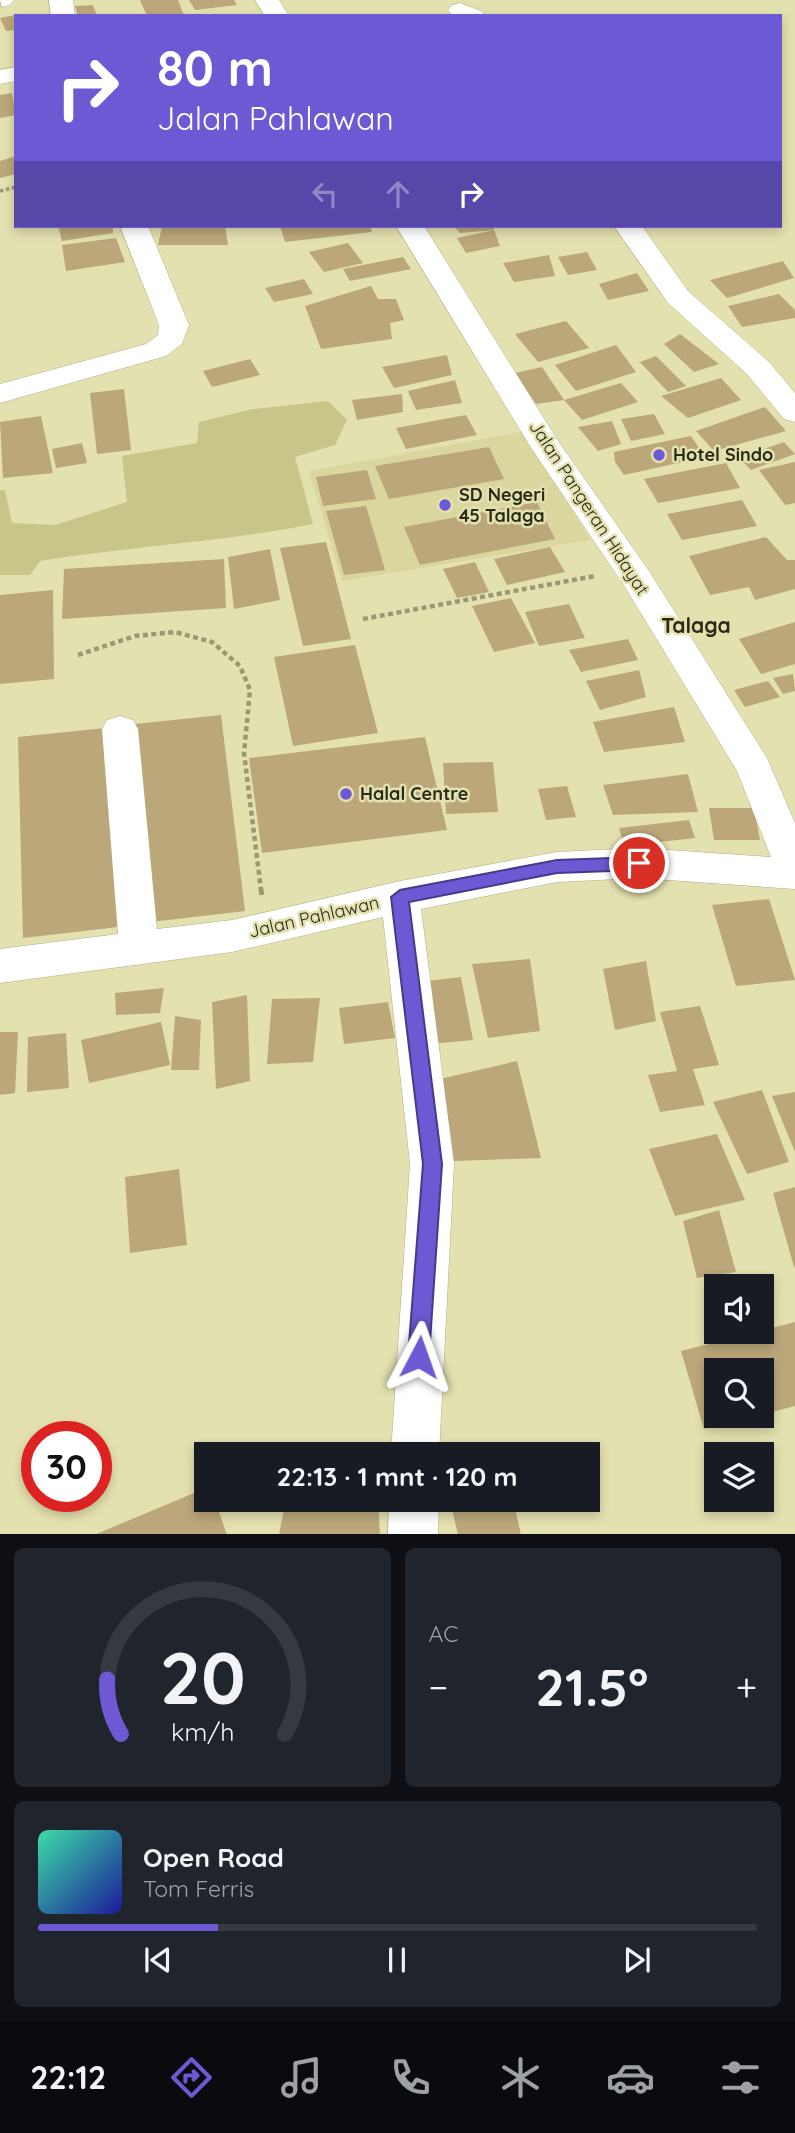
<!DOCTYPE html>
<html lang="id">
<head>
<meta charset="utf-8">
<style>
  body { margin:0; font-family:Quicksand,sans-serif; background:#20242c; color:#f1f3f6; height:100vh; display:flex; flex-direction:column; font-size:26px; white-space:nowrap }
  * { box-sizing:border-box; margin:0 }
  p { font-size:23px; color:#9ea1a6 }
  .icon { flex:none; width:38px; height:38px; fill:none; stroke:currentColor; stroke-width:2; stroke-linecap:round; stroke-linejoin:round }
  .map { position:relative; height:1534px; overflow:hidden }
  .side { display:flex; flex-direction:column; gap:14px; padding:14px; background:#0d0f14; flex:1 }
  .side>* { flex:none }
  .hud { position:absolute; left:14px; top:14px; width:768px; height:214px; border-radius:0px; box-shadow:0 4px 10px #0003; background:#6c59d3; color:#fff; overflow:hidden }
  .controls { position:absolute; left:704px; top:1274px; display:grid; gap:14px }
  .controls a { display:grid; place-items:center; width:70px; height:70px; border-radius:0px; background:#171b24; box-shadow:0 4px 10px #0003; font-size:35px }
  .speed { position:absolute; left:21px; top:1421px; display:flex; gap:14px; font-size:35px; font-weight:700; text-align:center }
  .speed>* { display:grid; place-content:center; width:91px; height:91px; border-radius:50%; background:#171b24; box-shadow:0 4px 10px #0003; line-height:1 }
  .speed .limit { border:10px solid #d22; background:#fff; color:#111 }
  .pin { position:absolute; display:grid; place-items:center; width:60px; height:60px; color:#fff; margin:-30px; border:4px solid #fff; border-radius:50%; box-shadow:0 2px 7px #0007 }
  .me { position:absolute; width:77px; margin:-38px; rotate:4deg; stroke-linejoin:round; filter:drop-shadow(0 0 5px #0008) }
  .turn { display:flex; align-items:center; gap:24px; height:147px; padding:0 28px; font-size:32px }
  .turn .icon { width:91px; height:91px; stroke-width:2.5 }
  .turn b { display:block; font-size:49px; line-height:60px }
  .lanes { display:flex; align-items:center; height:66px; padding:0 28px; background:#0003; justify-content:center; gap:35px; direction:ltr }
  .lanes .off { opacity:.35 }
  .big { font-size:52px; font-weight:700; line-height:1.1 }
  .side .widget { flex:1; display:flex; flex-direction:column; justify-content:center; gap:10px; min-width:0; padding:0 24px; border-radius:10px; background:#20242c }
  .side .dial { align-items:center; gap:0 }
  .dial svg { height:182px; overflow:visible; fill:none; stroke:#363941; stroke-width:7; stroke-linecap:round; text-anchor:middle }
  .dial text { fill:#f1f3f6; stroke:none }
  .song { display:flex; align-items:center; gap:21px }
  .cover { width:84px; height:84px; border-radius:10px; background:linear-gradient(135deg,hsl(160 70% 55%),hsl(240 70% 35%)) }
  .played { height:7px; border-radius:4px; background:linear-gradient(90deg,#6c59d3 25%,#363941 25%) }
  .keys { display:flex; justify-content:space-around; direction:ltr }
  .heat { display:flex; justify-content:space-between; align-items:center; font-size:38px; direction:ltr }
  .side .tiles { flex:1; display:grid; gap:14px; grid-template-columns:1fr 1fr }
  .widget:last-child { grid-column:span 2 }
  .trip { position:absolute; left:194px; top:1442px; width:406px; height:70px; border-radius:0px; background:#171b24; box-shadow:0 4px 10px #0003; font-weight:700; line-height:70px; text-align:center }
  .tabs { display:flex; height:112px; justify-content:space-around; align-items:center; background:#090b0e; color:#9ea1a6 }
  .tabs .icon { width:49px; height:49px }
  .tabs .selected { color:#6c59d3 }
  .tabs b { font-size:32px; color:#f1f3f6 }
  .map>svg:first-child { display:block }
  .built { fill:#d9d69e }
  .green { fill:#c8c589 }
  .building { fill:#bba77a }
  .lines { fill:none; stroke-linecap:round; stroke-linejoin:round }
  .minor-casing { stroke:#b2af80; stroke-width:1 }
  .path-far2 { stroke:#9b9973; stroke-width:3.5; stroke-dasharray:3.5 2.5; stroke-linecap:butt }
  .path-far1 { stroke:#9b9973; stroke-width:4.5; stroke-dasharray:5 3.5; stroke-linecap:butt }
  .path { stroke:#9b9973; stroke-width:5; stroke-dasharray:6 4.5; stroke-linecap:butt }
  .minor { fill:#fff; fill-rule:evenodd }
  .route { fill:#6c59d3; stroke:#463a89; stroke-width:2 }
  .poi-dot { fill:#6c59d3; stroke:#e3e1af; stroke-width:2.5 }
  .labels { text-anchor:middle; stroke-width:5; stroke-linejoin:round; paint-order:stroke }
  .poi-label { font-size:18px; font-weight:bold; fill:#2b2a17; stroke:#e3e1af; text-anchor:start }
  .street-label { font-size:18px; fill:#2b2a17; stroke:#e3e1af }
  .quarter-label { font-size:21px; font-weight:bold; fill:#2b2a17; stroke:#e3e1af }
</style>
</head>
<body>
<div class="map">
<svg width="795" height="1535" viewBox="0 0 795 1535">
  <rect width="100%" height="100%" fill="#e3e1af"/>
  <!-- built -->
  <path class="built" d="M526 431 590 540 342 581 309 471Z"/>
  <!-- green -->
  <path class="green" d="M328 401 347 420 335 445 295 457 313 524C224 542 131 546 40 561L30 575H0V490H5L12 523 55 525 127 502 122 456 197 443 199 422 253 409Z"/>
  <!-- building -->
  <path class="building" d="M140 0H178L184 16H147Z
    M189 0H234L237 5 195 10Z
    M93 5 97 16H78L75 6Z
    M16 15V30L6 31 0 18Z
    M12 93 16 115 0 118V95Z
    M16 156V174L0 178V161Z
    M58 226H113V233L62 241Z
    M162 226H225L228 245H158Z
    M280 226H370L372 232 285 242Z
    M454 226H493L494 230 460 233Z
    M494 230 500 246 466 253 457 238Z
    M116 238 125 262 66 271 62 245Z
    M348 243 363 263 324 272 309 252Z
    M587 252 597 270 568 275 558 257Z
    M549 255 555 276 514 282 503 263Z
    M403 257 411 269 350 281 343 269Z
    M783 261 794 278 727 298 710 280Z
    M637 273 649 291 608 300 599 284Z
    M304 279 313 294 274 302 265 288Z
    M371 286 378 299H396L404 320 390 323 392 339 321 349 305 306Z
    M779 294 795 310V318L742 327 728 306Z
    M566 321 589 348 538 362 515 334Z
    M680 334 719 364 694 372 664 344Z
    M616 345 636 372 576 391 555 365Z
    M447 355 452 375 394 388 382 367Z
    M656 356 686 386 668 392 640 362Z
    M250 359 260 375 212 387 203 371Z
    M542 367 564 400 536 404 515 373Z
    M721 378 741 400 688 418 661 396Z
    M455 380 462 403 416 410 408 391Z
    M621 383 638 402 582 420 564 400Z
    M124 389 131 450 97 454 90 393Z
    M402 394 403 412 357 420 352 400Z
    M765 407 786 431 714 451 696 431Z
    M654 414 665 434 631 441 621 419Z
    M466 415 477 435 406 449 396 428Z
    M41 416 53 473 3 478 0 422Z
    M612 421 621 444 598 451 578 427Z
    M691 436 705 457 624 475 615 462 614 452Z
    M784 442 795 454 751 470 739 458Z
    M82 443 87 463 56 468 52 449Z
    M489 447 504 479 389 499 375 466Z
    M795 462V503L785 505 759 470Z
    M726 463 740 488 658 503 644 479Z
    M367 470 376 499 323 506 316 477Z
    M742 500 757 526 682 540 667 514Z
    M537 502 555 539 420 565 404 527Z
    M366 506 385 570 344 575 326 511Z
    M766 537 787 560H795V589L755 600 749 587 710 595 689 556Z
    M326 542 351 639 303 646 280 548Z
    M550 547 565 572 507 585 494 559Z
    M270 549 280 600 234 609 228 557Z
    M224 559 226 608 62 619 64 569Z
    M475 562 489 592 457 598 443 569Z
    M53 590 54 679 0 684V595Z
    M511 598 535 643 494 652 472 606Z
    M569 604 585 638 539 646 525 612Z
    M795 622V664L761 674 739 639Z
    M628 639 638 660 581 672 569 650Z
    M355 645 378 733 293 746 274 657Z
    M639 670 646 697 600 710 586 681Z
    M793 674 795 691 783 694 773 678Z
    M768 681 780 697 745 707 734 690Z
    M674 707 685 742 604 752 593 722Z
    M221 715 245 911 151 922 135 724Z
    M105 728 118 927 23 938 18 737Z
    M425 737 447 830 262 853 249 758Z
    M493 762 498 812 446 814 443 763Z
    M688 774 698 812 613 815 603 785Z
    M567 786 576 817 546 820 538 789Z
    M709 808H754L760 840H714Z
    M689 820 695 838 624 846 619 828Z
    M769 899 795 980 736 986 712 905Z
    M530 959 540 1031 488 1038 472 964Z
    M646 961 656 1021 615 1030 603 969Z
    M461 977 473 1040 421 1045 411 983Z
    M164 988 160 1013 116 1015 115 993Z
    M247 995 250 1081 216 1089 212 1002Z
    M320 998 313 1062 267 1064 272 999Z
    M388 1002 395 1038 344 1044 339 1008Z
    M700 1006 719 1065 693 1069 705 1105 660 1112 648 1075 677 1071 660 1012Z
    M175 1016 201 1020 199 1070H171Z
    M161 1022 170 1065 89 1083 81 1040Z
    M0 1032H18L15 1093 0 1095Z
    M66 1033 69 1088 27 1092 28 1037Z
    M517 1061 541 1158 454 1161 440 1079Z
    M762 1090 789 1162 747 1174 713 1102Z
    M795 1092V1152L772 1096Z
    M717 1134 745 1200 675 1216 649 1149Z
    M179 1169 187 1245 130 1253 125 1177Z
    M795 1187V1267H794L773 1193Z
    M719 1210 736 1272 697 1278 683 1221Z
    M795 1322V1406L761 1415V1370H716V1416L753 1417 704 1429 681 1351Z
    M206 1488V1500H215L227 1535H94Z
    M331 1500H378L380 1535H279L285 1503Z
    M450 1500H513L521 1535H458Z"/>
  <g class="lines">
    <defs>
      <path id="minor" d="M0 0H14L10 5 2 7Z
        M49 0H73L75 16H51Z
        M255 0H279L289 16H265Z
        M460 3 481 11 485 16 452 15 448 10 452 5Z
        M16 67V81L0 84V70Z
        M120 226H148L189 325 182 344 166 356 0 403V384L146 344 158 335 159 325Z
        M396 226H424L558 441 649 571 767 758 795 823V889L639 878 557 882 421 909 454 1164 439 1454H391L410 1164 383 917 232 952 0 983V949L118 934 102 729 107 720 120 716 133 720 138 729 157 929 232 920 400 881 557 852 639 848 771 857 737 771 625 587 530 446Z
        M614 226H642L688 291 769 362 795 393V422L784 419 747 374 668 303Z
        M389 1500H439L438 1535H388Z"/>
    </defs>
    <!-- minor casing -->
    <use href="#minor" class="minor-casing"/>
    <!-- path-far2 -->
    <path class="path-far2" d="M0 191 16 187"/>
    <!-- path-far1 -->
    <path class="path-far1" d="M363 619 595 576
      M78 655 135 636 175 632 212 642 240 666 250 690 244 753 261 890"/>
    <!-- path -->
    <path class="path" d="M261 889 262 896"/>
    <!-- minor -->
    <use href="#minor" class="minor"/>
  </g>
  <!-- route -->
  <path class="route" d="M639 857 647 863 639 870 557 873 409 902 442 1164 429 1357 426 1364 419 1367 411 1364 408 1357 423 1164 391 897 400 890 557 860Z"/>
  <!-- markers -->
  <g class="poi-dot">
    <circle cx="659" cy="455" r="7"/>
    <circle cx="445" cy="505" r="7"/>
    <circle cx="346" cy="794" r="7"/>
  </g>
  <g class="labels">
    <!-- poi labels -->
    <g class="poi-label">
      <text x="673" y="461">Hotel Sindo</text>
      <text x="459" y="501">SD Negeri<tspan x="459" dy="21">45 Talaga</tspan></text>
      <text x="360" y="800">Halal Centre</text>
    </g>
    <!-- street labels -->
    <g class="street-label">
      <text transform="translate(589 508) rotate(57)" y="6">Jalan Pangeran Hidayat</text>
      <text transform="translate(314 917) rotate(-13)" y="6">Jalan Pahlawan</text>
    </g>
    <!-- quarter labels -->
    <g class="quarter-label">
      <text x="696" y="633">Talaga</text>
    </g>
  </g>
</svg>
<div class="controls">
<a><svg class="icon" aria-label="sound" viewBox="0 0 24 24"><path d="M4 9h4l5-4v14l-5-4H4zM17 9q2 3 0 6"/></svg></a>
<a><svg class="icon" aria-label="search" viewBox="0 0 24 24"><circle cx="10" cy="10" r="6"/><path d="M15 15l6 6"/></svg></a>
<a><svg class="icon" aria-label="layers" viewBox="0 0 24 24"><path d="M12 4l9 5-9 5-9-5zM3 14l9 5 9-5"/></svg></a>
</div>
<div class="speed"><div class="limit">30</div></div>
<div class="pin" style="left:639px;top:863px;background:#d93025"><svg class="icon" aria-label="arrive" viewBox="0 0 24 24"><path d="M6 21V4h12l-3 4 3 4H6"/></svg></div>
<svg class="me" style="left:419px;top:1357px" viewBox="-20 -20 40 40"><path d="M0-17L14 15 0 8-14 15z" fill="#6c59d3" stroke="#fff" stroke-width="4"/></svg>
<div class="trip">22:13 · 1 mnt · 120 m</div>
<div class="hud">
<div class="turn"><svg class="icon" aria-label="right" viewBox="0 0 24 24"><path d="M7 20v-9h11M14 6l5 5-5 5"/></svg><div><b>80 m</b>Jalan Pahlawan</div></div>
<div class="lanes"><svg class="icon off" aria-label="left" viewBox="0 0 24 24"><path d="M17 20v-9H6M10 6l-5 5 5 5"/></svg><svg class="icon off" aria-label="ahead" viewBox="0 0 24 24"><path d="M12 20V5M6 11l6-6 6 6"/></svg><svg class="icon" aria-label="right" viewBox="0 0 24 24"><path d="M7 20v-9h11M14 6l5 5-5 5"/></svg></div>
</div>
</div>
<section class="side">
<div class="tiles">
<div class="widget dial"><svg viewBox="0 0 100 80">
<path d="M14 69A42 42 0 1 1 86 69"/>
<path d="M14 69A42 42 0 0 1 8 45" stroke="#6c59d3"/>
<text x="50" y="56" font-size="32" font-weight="700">20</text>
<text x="50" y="72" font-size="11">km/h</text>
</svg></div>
<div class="widget"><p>AC</p>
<div class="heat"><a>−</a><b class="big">21.5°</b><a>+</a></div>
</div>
<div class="widget">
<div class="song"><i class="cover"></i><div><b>Open Road</b><p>Tom Ferris</p></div></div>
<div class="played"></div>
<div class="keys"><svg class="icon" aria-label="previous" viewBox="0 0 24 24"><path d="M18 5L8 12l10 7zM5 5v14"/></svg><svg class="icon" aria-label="pause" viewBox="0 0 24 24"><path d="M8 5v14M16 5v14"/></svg><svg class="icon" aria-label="next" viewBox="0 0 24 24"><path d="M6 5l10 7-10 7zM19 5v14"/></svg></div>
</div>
</div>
</section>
<nav class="tabs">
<b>22:12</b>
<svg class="icon selected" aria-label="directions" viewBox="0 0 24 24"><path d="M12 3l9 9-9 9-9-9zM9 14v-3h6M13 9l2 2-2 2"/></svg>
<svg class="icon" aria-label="music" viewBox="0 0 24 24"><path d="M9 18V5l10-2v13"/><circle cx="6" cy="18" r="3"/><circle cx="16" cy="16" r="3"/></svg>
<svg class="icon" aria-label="phone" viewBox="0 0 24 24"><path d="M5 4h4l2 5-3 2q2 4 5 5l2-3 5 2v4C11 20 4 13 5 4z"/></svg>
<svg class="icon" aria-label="climate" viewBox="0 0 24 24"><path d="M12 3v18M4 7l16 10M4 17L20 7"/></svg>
<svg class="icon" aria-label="car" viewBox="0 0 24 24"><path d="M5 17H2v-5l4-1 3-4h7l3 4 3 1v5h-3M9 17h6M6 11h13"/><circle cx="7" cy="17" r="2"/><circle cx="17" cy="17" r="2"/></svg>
<svg class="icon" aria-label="filters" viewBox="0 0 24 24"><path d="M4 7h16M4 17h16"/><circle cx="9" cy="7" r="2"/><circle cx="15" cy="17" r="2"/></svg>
</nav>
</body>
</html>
